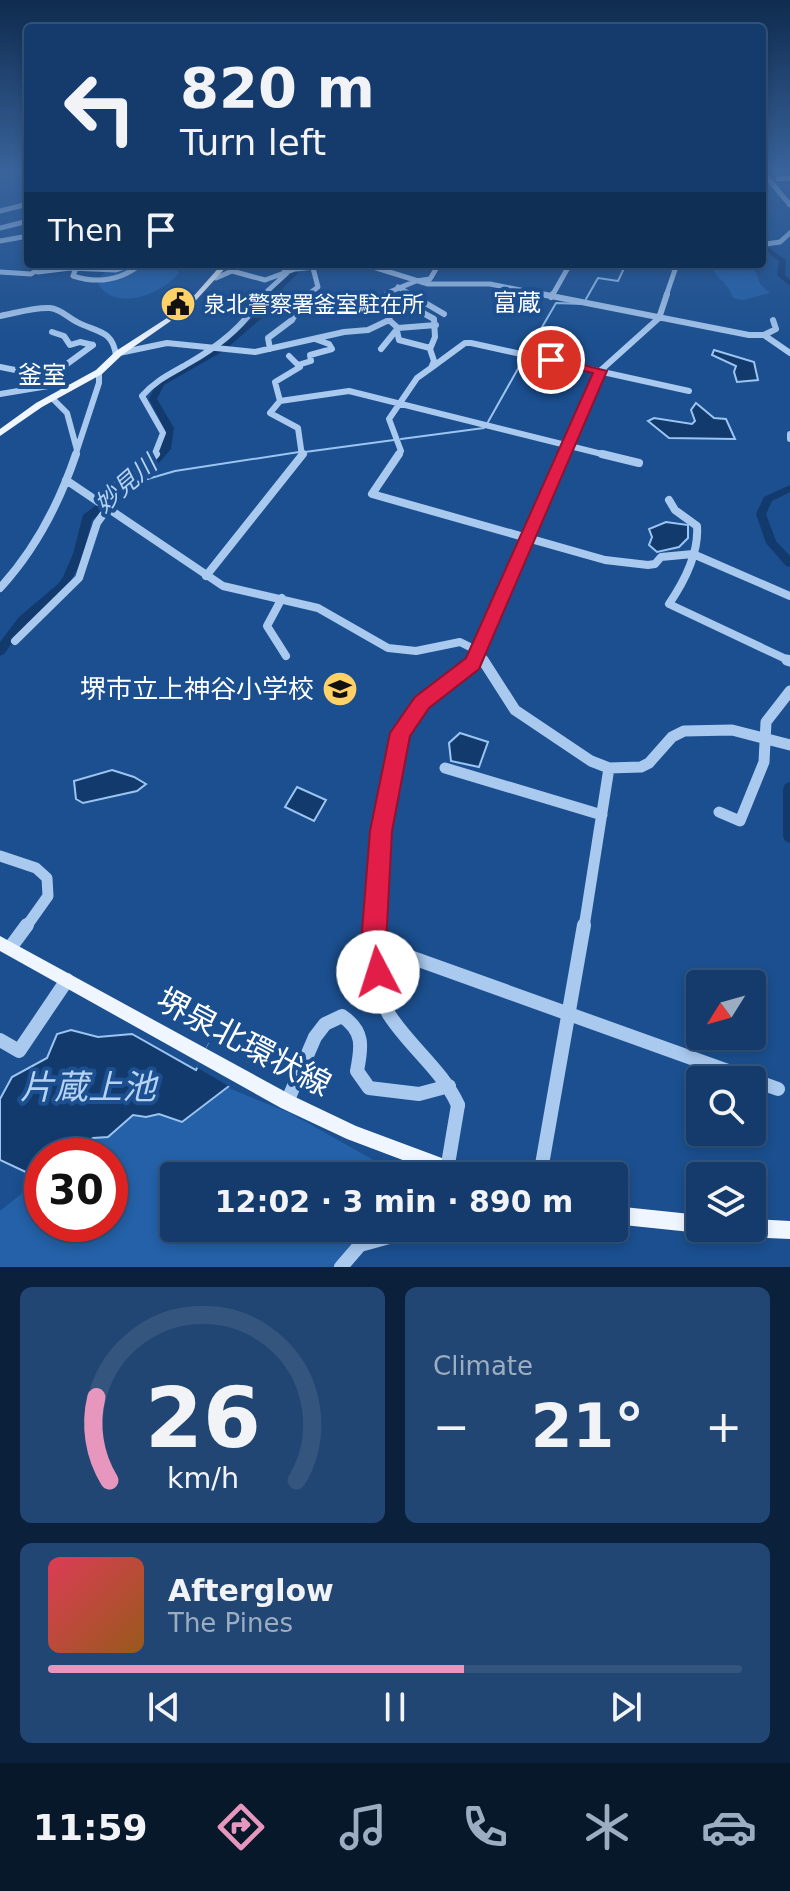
<!DOCTYPE html>
<html lang="en">
<head>
<meta charset="utf-8">
<style>
  body { margin:0; font-family:"DejaVu Sans","Noto Sans JP",sans-serif; background:#214673; color:#f1f3f6; height:100vh; display:flex; flex-direction:column; font-size:30px; white-space:nowrap }
  * { box-sizing:border-box; margin:0 }
  p { font-size:26px; color:#9dadc1 }
  .icon { flex:none; width:44px; height:44px; fill:none; stroke:currentColor; stroke-width:2; stroke-linecap:round; stroke-linejoin:round }
  .map { position:relative; height:1267px; overflow:hidden }
  .drawer { display:flex; flex-direction:column; gap:20px; padding:20px; background:#0b203b; flex:1 }
  .drawer>* { flex:none }
  .banner { position:absolute; left:24px; top:24px; width:742px; height:244px; border-radius:8px; box-shadow:0 4px 12px #0003,0 0 0 2px #33557e; background:#143b6b; color:#f1f3f6; overflow:hidden }
  .needle { width:52px; rotate:233deg }
  .controls { position:absolute; left:686px; top:970px; display:grid; gap:16px }
  .controls a { display:grid; place-items:center; width:80px; height:80px; border-radius:8px; background:#143b6b; box-shadow:0 4px 12px #0003,0 0 0 2px #33557e; font-size:40px }
  .speed { position:absolute; left:24px; top:1138px; display:flex; gap:16px; font-size:40px; font-weight:700; text-align:center }
  .speed>* { display:grid; place-content:center; width:104px; height:104px; border-radius:50%; background:#143b6b; box-shadow:0 4px 12px #0003,0 0 0 2px #33557e; line-height:1 }
  .speed .limit { border:12px solid #d22; background:#fff; color:#111 }
  .pin { position:absolute; display:grid; place-items:center; width:68px; height:68px; color:#fff; margin:-34px; border:4px solid #fff; border-radius:50%; box-shadow:0 2px 8px #0007 }
  .me { position:absolute; width:88px; margin:-44px; rotate:355deg; stroke-linejoin:round; filter:drop-shadow(0 0 6px #0008) }
  .turn { display:flex; align-items:center; gap:28px; height:168px; padding:0 24px; font-size:36px }
  .turn .icon { width:104px; height:104px; stroke-width:2.5 }
  .turn b { display:block; font-size:56px; line-height:68px }
  .then { display:flex; align-items:center; height:76px; padding:0 24px; background:#0003; gap:16px; font-size:30px }
  .big { font-size:60px; font-weight:700; line-height:1.1 }
  .drawer .widget { flex:1; display:flex; flex-direction:column; justify-content:center; gap:12px; min-width:0; padding:0 28px; border-radius:12px; background:#214673 }
  .drawer .dial { align-items:center; gap:0 }
  .dial svg { height:208px; overflow:visible; fill:none; stroke:#33557e; stroke-width:7; stroke-linecap:round; text-anchor:middle }
  .dial text { fill:#f1f3f6; stroke:none }
  .song { display:flex; align-items:center; gap:24px }
  .cover { width:96px; height:96px; border-radius:12px; background:linear-gradient(135deg,hsl(350 70% 55%),hsl(30 70% 35%)) }
  .played { height:8px; border-radius:4px; background:linear-gradient(90deg,#e797bd 60%,#33557e 60%) }
  .keys { display:flex; justify-content:space-around; direction:ltr }
  .heat { display:flex; justify-content:space-between; align-items:center; font-size:44px; direction:ltr }
  .drawer .tiles { flex:1; display:grid; gap:20px; grid-template-columns:1fr 1fr }
  .widget:last-child { grid-column:span 2 }
  .trip { position:absolute; left:160px; top:1162px; width:468px; height:80px; border-radius:8px; background:#143b6b; box-shadow:0 4px 12px #0003,0 0 0 2px #33557e; font-weight:700; line-height:80px; text-align:center }
  .dock { display:flex; height:128px; justify-content:space-around; align-items:center; background:#08182b; color:#9dadc1 }
  .dock .icon { width:56px; height:56px }
  .dock .active { color:#e797bd }
  .dock b { font-size:36px; color:#f1f3f6 }
  .map>svg:first-child { display:block }
  .green { fill:#2461a8 }
  .water { fill:#123a6d; stroke:#9cc4f0; stroke-width:2 }
  .pier { fill:#1b4f8f }
  .lines { fill:none; stroke-linecap:round; stroke-linejoin:round }
  .stream { stroke:#9cc4f0; stroke-width:2 }
  .river { fill:#123a6d; fill-rule:evenodd }
  .minor-far4 { stroke:#a9c9ee; stroke-width:5 }
  .minor-far3 { stroke:#a9c9ee; stroke-width:6 }
  .minor-far2 { stroke:#a9c9ee; stroke-width:8 }
  .minor-far1 { stroke:#a9c9ee; stroke-width:11 }
  .minor { stroke:#a9c9ee; stroke-width:14 }
  .major { fill:#f0f6ff; fill-rule:evenodd }
  .minor-bridge { stroke:#a9c9ee; stroke-width:14 }
  .route { fill:#e11d48; stroke:#92132f; stroke-width:2 }
  .labels { text-anchor:middle; stroke-width:8; stroke-linejoin:round; paint-order:stroke }
  .far-poi-label { font-size:22px; fill:#fff; stroke:#1b4f8f; text-anchor:start }
  .far-neighbourhood-label { font-size:24px; fill:#fff; stroke:#1b4f8f }
  .far-water-label { font-size:24px; font-style:italic; fill:#b5d3f5; stroke:#1b4f8f }
  .poi-label { font-size:26px; fill:#fff; stroke:#1b4f8f; text-anchor:end }
  .near-street-label { font-size:32px; fill:#fff; stroke:#1b4f8f }
  .near-water-label { font-size:34px; font-style:italic; fill:#b5d3f5; stroke:#1b4f8f }
</style>
</head>
<body>
<div class="map">
<svg width="790" height="1267" viewBox="0 0 790 1267">
  <rect width="100%" height="100%" fill="#1b4f8f"/>
  <!-- green -->
  <path class="green" d="M120 264H174L179 273C161 295 114 313 97 282L105 271Z
    M710 264H753L760 284 770 293 743 300 733 298C728 282 716 279 710 264Z
    M226 1087 290 1113 377 1162 417 1176H174V1228H403L335 1267H0V1211L25 1191 42 1164V1224H110V1156H50C60 1147 68 1144 81 1146L93 1138 109 1137 133 1114 146 1117 200 1108Z"/>
  <!-- water -->
  <path class="water" d="M714 350 754 362 758 380 737 382 734 372 736 366 712 355Z
    M696 403 714 418 726 419 735 439 669 438 648 421 654 418 692 424 695 421 691 410Z
    M666 522 688 525V538L679 547 657 552 649 545 652 537 649 529Z
    M460 733 488 742 479 767 451 761 449 743Z
    M112 770 134 777 146 784 137 791 83 803 76 799 74 781Z
    M297 787 326 800 314 821 285 807Z
    M71 1030 98 1037 132 1034 196 1070 209 1044 254 1067 182 1122 159 1114 146 1117 133 1115 108 1137 93 1138 81 1146 69 1144 50 1156H42V1164L30 1174 0 1160V1099L12 1077 47 1058 57 1034Z"/>
  <!-- pier -->
  <path class="pier" d="M210 1041 258 1068 232 1088 196 1067Z"/>
  <g class="lines">
    <!-- stream -->
    <path class="stream" d="M586 299 598 278 618 281 626 264
      M527 353 556 303 583 304
      M488 422 524 358
      M401 439 484 428
      M305 452 394 440
      M127 485 175 471 299 452"/>
    <!-- river -->
    <path class="river" d="M762 243 786 260 785 275 790 280V286L777 275 779 261 762 248Z
      M283 264H291L298 273 274 297 264 316 225 350 164 385 157 399 174 428 171 449 151 472 92 520 81 562 66 590 27 623 4 654 0 656V642L19 617 58 584 63 577 73 554 83 515 145 468 161 448 164 428 149 399 157 382 219 346 258 313 268 294 290 273Z
      M790 485V492L772 501 766 514 776 541 790 556V567L786 566 766 543 756 514 764 497Z
      M790 782V843L785 841 783 836V789L785 784Z"/>
    <!-- minor-far4 -->
    <path class="minor-far4" d="M762 171 790 205
      M778 179 790 178
      M0 211 28 204
      M0 228 28 221
      M0 241 28 236
      M766 244 780 242 790 233
      M659 264 676 267
      M344 265 370 266 428 284H490L551 296
      M76 268 73 276C98 284 120 281 141 264
      M0 272 31 274 47 264
      M38 272 70 268 116 270 134 264
      M216 278 232 271 265 280 295 269 345 264
      M398 287 413 296
      M262 296 287 273 280 264
      M306 296 318 287 313 268
      M377 296H385
      M387 296V293L416 281 430 279 439 264
      M552 296 570 264
      M666 296 677 264"/>
    <!-- minor-far3 -->
    <path class="minor-far3" d="M410 294 444 314
      M541 294 749 335H764L776 329 773 320
      M551 297 553 294
      M334 304 385 296
      M163 306 178 314
      M393 306 414 308 434 319 435 337 430 349 434 361 431 368 417 378 389 419 401 451 398 456
      M0 316C16 313 34 307 50 308 61 309 67 317 77 322 95 332 113 329 116 356
      M398 328 436 325
      M397 331 399 340 430 348
      M52 332 64 336 70 345 80 342 93 345
      M764 335 790 353
      M270 349 268 338 292 320 307 294
      M381 349 398 328 389 320
      M119 353 167 343 255 352 344 332 368 330 389 320 393 306 386 300 387 294
      M298 365 311 361 310 355 332 349 329 344 315 339
      M0 367 35 374 48 382
      M431 368 465 343H471L689 391
      M45 380 93 345
      M0 394 54 385 70 388
      M52 398 67 413 77 450
      M280 401 275 382 300 367 289 356
      M790 434V439
      M75 456 99 383V372
      M154 456 163 433 142 396C156 380 170 374 189 363 219 346 247 324 263 294
      M302 456 298 428 270 413 280 401 349 391 610 456
      M563 456 600 371 659 318 667 294"/>
    <!-- minor-far2 -->
    <path class="minor-far2" d="M399 454 372 494 605 560 648 565 655 564 661 557 693 554 790 596
      M602 454 639 463
      M66 480 223 586 318 608 388 648 416 651 460 642 478 651 485 662
      M95 499 145 466 156 454
      M669 500 675 510 697 526C699 553 684 582 669 604L790 661
      M206 576 303 454
      M0 588C36 549 59 504 76 454
      M282 598 267 626 286 656
      M15 641 79 578 97 523 108 508
      M474 662 564 454"/>
    <!-- minor-far1 -->
    <path class="minor-far1" d="M483 660 515 710 591 761 609 768 641 767 649 763 672 737 684 731 732 730 790 745
      M787 660 790 661
      M445 768 602 815
      M719 812 740 821 764 762 766 722 790 691
      M0 856 36 868 47 878 48 896 26 927
      M375 927C379 867 380 746 422 702 437 686 462 677 474 660
      M584 927 609 768"/>
    <!-- minor -->
    <path class="minor" d="M375 925C374 951 375 993 390 1016 411 1048 442 1070 458 1105
      M374 944 778 1089
      M10 948 27 925
      M0 1040 19 1051 67 980
      M287 1102 315 1037 325 1024 342 1016C364 1031 362 1046 357 1071L369 1088 419 1094 449 1086
      M540 1176 584 925
      M341 1267 360 1245 422 1228"/>
    <!-- major -->
    <path class="major" d="M222 264H229L188 309 122 355 102 374 42 407 0 436V429L36 403 96 370 116 351 184 307Z
      M0 936 293 1096 356 1126 474 1170 477 1176H445L347 1139 281 1108 0 951Z
      M614 1206 700 1215V1228H707L706 1230 700 1233 614 1224Z
      M752 1219 790 1221V1239L743 1237 737 1234 734 1228H752Z"/>
    <!-- minor-bridge -->
    <path class="minor-bridge" d="M446 1176 458 1105"/>
  </g>
  <!-- sky -->
  <linearGradient id="sky" x2="0" y2="1"><stop stop-color="#0f2b4f"/><stop offset="0.49" stop-color="#39639b"/><stop offset="1" stop-color="#39639b" stop-opacity="0"/></linearGradient>
  <rect width="790" height="348" fill="url(#sky)"/>
  <!-- route -->
  <path class="route" d="M551 357 607 371 479 669 429 708 410 736 392 831 386 944 391 972 387 981 378 985 369 981 361 944 370 831 390 733 415 697 466 658 593 373 547 363 545 360Z"/>
  <!-- icons -->
  <defs>
    <symbol id="civic-disc" viewBox="-11 -11 22 22"><circle r="9.5" fill="#ffd166" stroke="#1b4f8f"/><path d="M-.6-6.5H3V-4.5H.6V-3L4-1V1h2V6H-6V1h2V-1L-.6-3ZM-1.2 2.5V6h2.4V2.5Z" fill="#111"/></symbol>
    <symbol id="school-disc" viewBox="-11 -11 22 22"><circle r="9.5" fill="#ffd166" stroke="#1b4f8f"/><path d="M0-5L7-2L0 1L-7-2ZM-4 1L0 2.5L4 1V4Q0 6-4 4Z" fill="#111"/></symbol>
  </defs>
  <g fill-rule="evenodd">
    <use href="#civic-disc" x="158" y="284" width="40" height="40"/>
    <use href="#school-disc" x="320" y="669" width="40" height="40"/>
  </g>
  <g class="labels">
    <!-- far-poi labels -->
    <g class="far-poi-label">
      <text x="204" y="312">泉北警察署釜室駐在所</text>
    </g>
    <!-- far-neighbourhood labels -->
    <g class="far-neighbourhood-label">
      <text x="517" y="311">富蔵</text>
      <text x="42" y="383">釜室</text>
    </g>
    <!-- far-water labels -->
    <g class="far-water-label">
      <text transform="translate(126 484) rotate(-41)" y="8">妙見川</text>
    </g>
    <!-- poi labels -->
    <g class="poi-label">
      <text x="314" y="698">堺市立上神谷小学校</text>
    </g>
    <!-- near-street labels -->
    <g class="near-street-label">
      <text transform="translate(244 1042) rotate(28)" y="11">堺泉北環状線</text>
    </g>
    <!-- near-water labels -->
    <g class="near-water-label">
      <text x="88" y="1099">片蔵上池</text>
    </g>
  </g>
</svg>
<div class="controls">
<a><svg class="needle" viewBox="-14 -14 28 28"><path d="M0-13l5 13h-10z" fill="#e53935"/><path d="M0 13l5-13h-10z" fill="#9dadc1"/></svg></a>
<a><svg class="icon" aria-label="search" viewBox="0 0 24 24"><circle cx="10" cy="10" r="6"/><path d="M15 15l6 6"/></svg></a>
<a><svg class="icon" aria-label="layers" viewBox="0 0 24 24"><path d="M12 4l9 5-9 5-9-5zM3 14l9 5 9-5"/></svg></a>
</div>
<div class="speed"><div class="limit">30</div></div>
<div class="pin" style="left:551px;top:360px;background:#d93025"><svg class="icon" aria-label="arrive" viewBox="0 0 24 24"><path d="M6 21V4h12l-3 4 3 4H6"/></svg></div>
<svg class="me" style="left:378px;top:972px" viewBox="-20 -20 40 40"><circle r="19" fill="#fff"/><path d="M0-13L10 11 0 6-10 11z" fill="#e11d48"/></svg>
<div class="trip">12:02 · 3 min · 890 m</div>
<div class="banner">
<div class="turn"><svg class="icon" aria-label="left" viewBox="0 0 24 24"><path d="M17 20v-9H6M10 6l-5 5 5 5"/></svg><div><b>820 m</b>Turn left</div></div>
<div class="then">Then<svg class="icon" aria-label="arrive" viewBox="0 0 24 24"><path d="M6 21V4h12l-3 4 3 4H6"/></svg></div>
</div>
</div>
<section class="drawer">
<div class="tiles">
<div class="widget dial"><svg viewBox="0 0 100 80">
<path d="M14 69A42 42 0 1 1 86 69"/>
<path d="M14 69A42 42 0 0 1 9 37" stroke="#e797bd"/>
<text x="50" y="56" font-size="32" font-weight="700">26</text>
<text x="50" y="72" font-size="11">km/h</text>
</svg></div>
<div class="widget"><p>Climate</p>
<div class="heat"><a>−</a><b class="big">21°</b><a>+</a></div>
</div>
<div class="widget">
<div class="song"><i class="cover"></i><div><b>Afterglow</b><p>The Pines</p></div></div>
<div class="played"></div>
<div class="keys"><svg class="icon" aria-label="previous" viewBox="0 0 24 24"><path d="M18 5L8 12l10 7zM5 5v14"/></svg><svg class="icon" aria-label="pause" viewBox="0 0 24 24"><path d="M8 5v14M16 5v14"/></svg><svg class="icon" aria-label="next" viewBox="0 0 24 24"><path d="M6 5l10 7-10 7zM19 5v14"/></svg></div>
</div>
</div>
</section>
<nav class="dock">
<b>11:59</b>
<svg class="icon active" aria-label="directions" viewBox="0 0 24 24"><path d="M12 3l9 9-9 9-9-9zM9 14v-3h6M13 9l2 2-2 2"/></svg>
<svg class="icon" aria-label="music" viewBox="0 0 24 24"><path d="M9 18V5l10-2v13"/><circle cx="6" cy="18" r="3"/><circle cx="16" cy="16" r="3"/></svg>
<svg class="icon" aria-label="phone" viewBox="0 0 24 24"><path d="M5 4h4l2 5-3 2q2 4 5 5l2-3 5 2v4C11 20 4 13 5 4z"/></svg>
<svg class="icon" aria-label="climate" viewBox="0 0 24 24"><path d="M12 3v18M4 7l16 10M4 17L20 7"/></svg>
<svg class="icon" aria-label="car" viewBox="0 0 24 24"><path d="M5 17H2v-5l4-1 3-4h7l3 4 3 1v5h-3M9 17h6M6 11h13"/><circle cx="7" cy="17" r="2"/><circle cx="17" cy="17" r="2"/></svg>
</nav>
</body>
</html>
